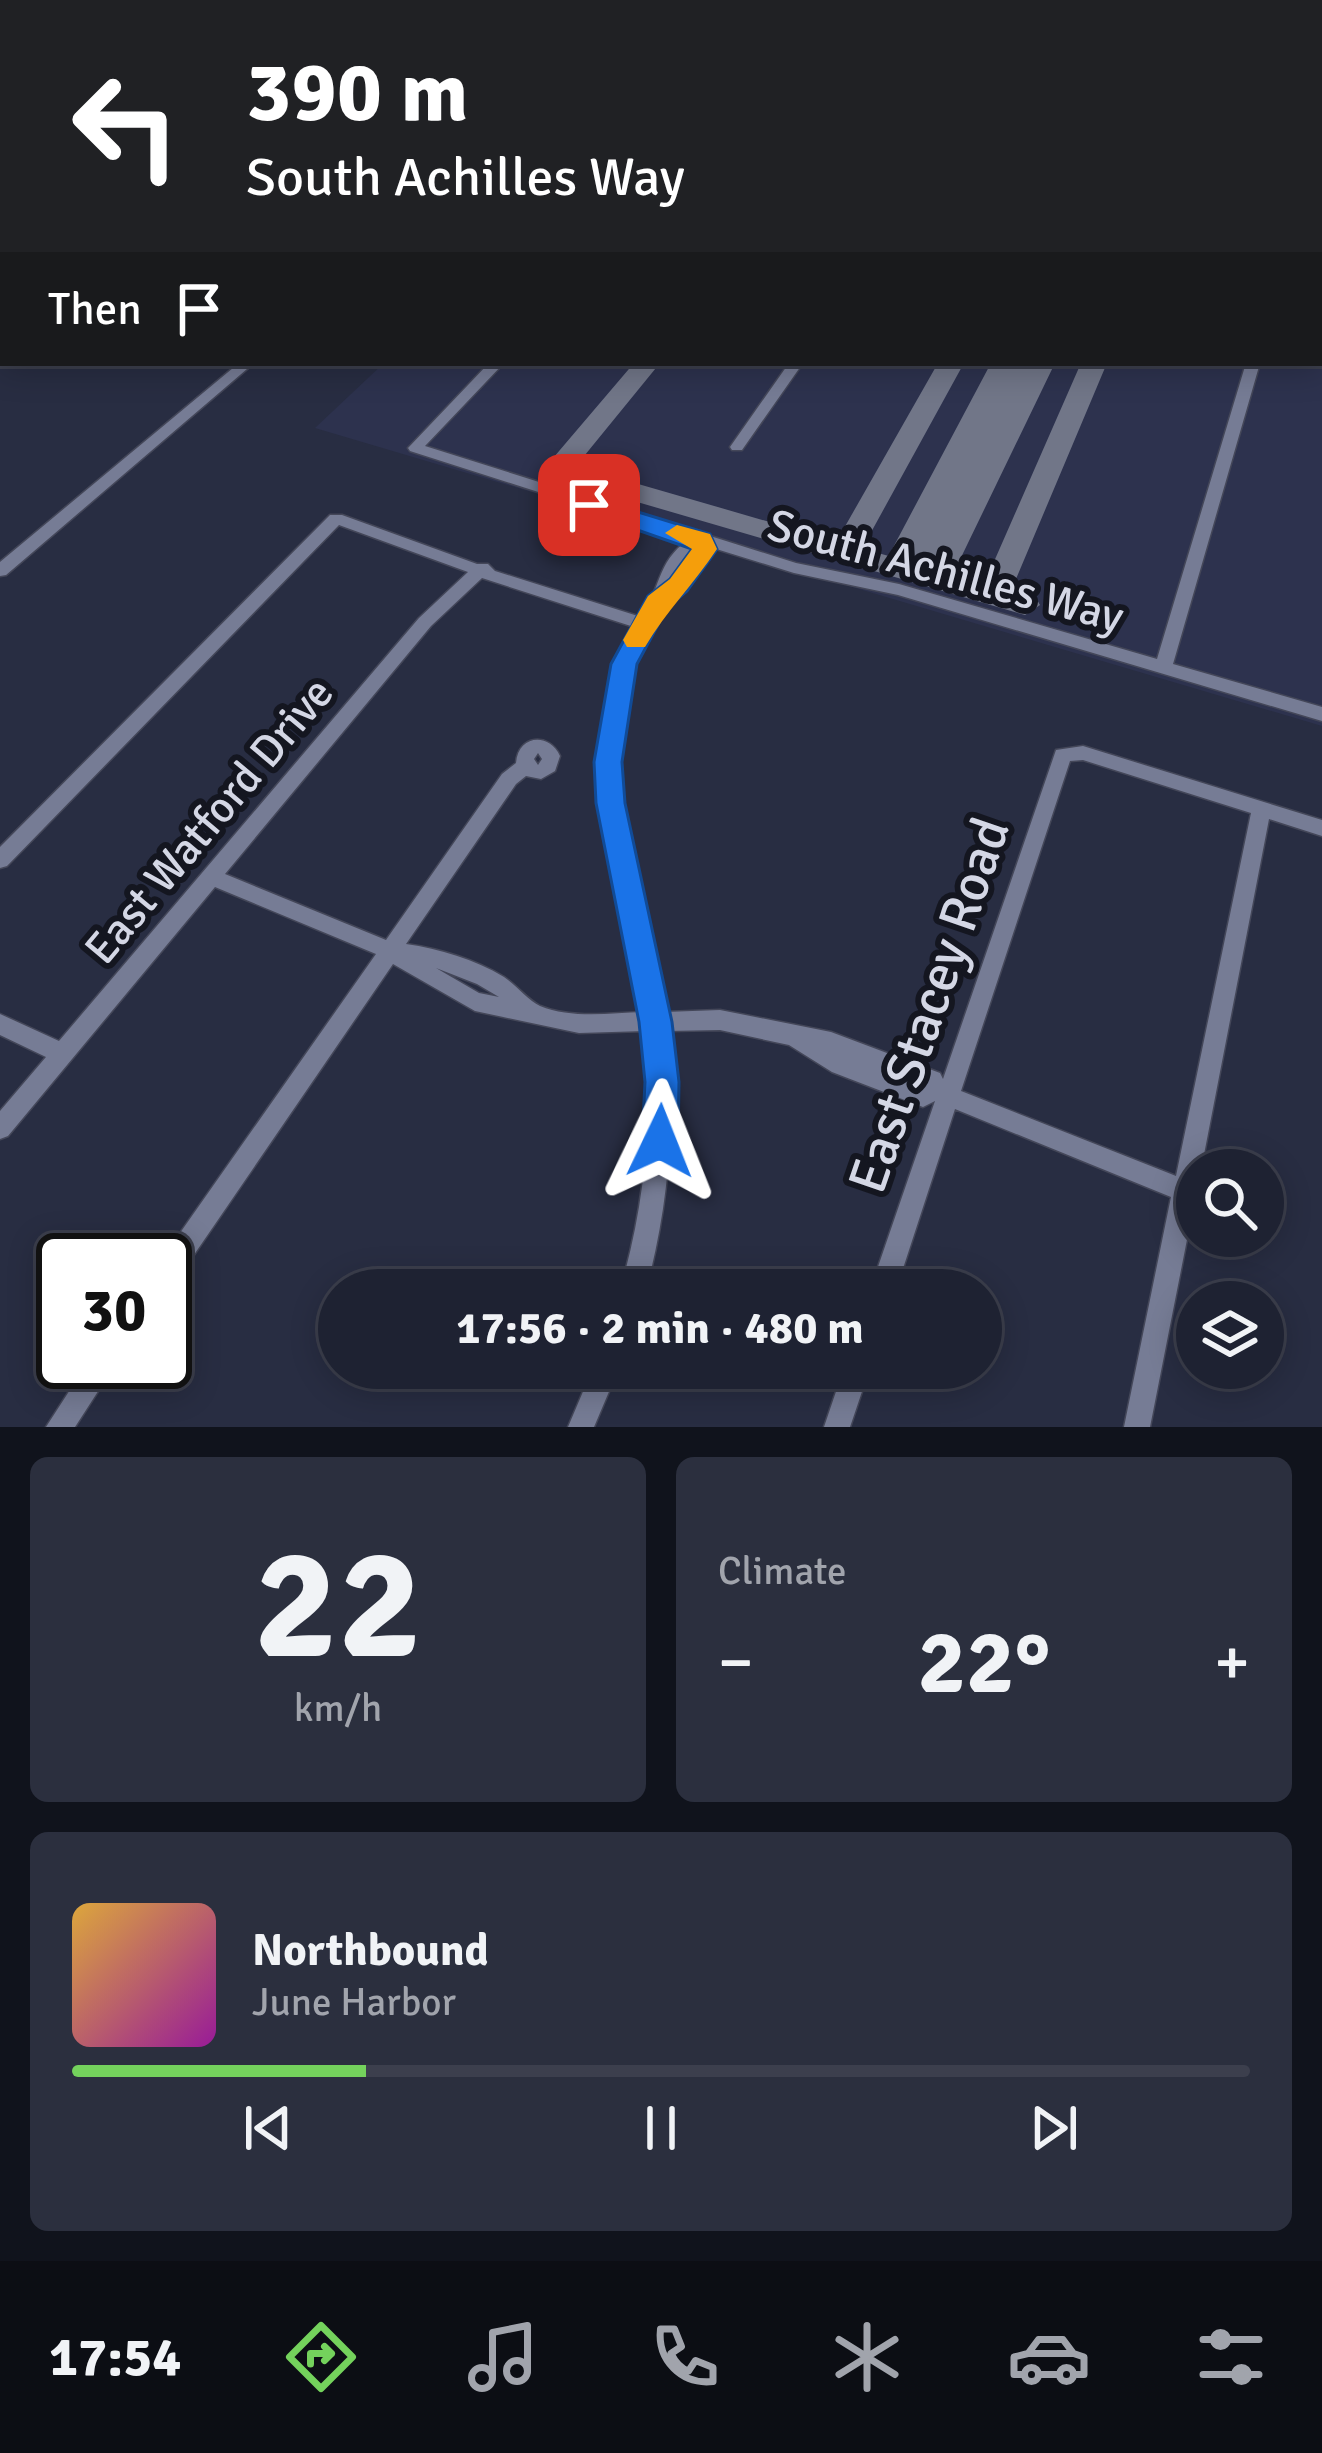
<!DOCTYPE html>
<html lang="en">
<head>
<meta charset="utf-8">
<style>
  body { margin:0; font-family:Signika,sans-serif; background:#2b2f3e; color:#f1f3f6; height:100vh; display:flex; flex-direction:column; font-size:45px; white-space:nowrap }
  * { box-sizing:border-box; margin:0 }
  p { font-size:39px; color:#a1a4ac }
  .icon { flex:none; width:66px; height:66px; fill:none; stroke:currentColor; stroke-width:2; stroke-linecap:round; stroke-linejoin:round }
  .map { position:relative; height:1427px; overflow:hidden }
  .details { display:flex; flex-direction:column; gap:30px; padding:30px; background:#10131c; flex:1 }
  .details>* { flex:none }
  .top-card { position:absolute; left:0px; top:0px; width:1323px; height:366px; box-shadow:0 6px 30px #0003,0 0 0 3px #3c3f4d; background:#202124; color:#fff; overflow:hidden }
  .controls { position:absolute; left:1176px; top:1149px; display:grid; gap:24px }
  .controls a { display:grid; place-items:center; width:108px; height:108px; border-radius:50%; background:#1e2232; box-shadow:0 6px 30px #0003,0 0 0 3px #3c3f4d; font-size:60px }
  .speed { position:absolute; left:36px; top:1233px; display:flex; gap:24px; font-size:60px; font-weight:700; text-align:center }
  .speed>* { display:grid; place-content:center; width:156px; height:156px; border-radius:50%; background:#1e2232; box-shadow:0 6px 30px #0003,0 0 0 3px #3c3f4d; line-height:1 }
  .speed .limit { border:6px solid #111; border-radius:18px; background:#fff; color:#111 }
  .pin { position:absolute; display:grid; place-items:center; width:102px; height:102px; color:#fff; margin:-51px; border-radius:24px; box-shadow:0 6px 18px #0006 }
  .me { position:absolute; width:132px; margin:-66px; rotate:2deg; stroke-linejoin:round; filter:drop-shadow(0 0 9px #0008) }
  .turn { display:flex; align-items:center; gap:42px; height:252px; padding:0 48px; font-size:54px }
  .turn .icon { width:156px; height:156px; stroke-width:2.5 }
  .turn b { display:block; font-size:84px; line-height:102px }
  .then { display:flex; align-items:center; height:114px; padding:0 48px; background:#0003; gap:24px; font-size:45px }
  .big { font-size:90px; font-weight:800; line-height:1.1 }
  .details .tile { flex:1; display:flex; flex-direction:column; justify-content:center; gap:18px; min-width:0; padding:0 42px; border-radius:18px; background:#2b2f3e }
  .details .dial { align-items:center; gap:0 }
  .dial b { font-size:156px; line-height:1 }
  .song { display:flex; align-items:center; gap:36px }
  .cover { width:144px; height:144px; border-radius:18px; background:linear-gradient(135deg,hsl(40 70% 55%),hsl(300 70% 35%)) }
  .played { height:12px; border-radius:6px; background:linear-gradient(90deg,#74d25c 25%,#3c3f4d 25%) }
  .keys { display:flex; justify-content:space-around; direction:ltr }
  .heat { display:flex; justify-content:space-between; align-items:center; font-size:66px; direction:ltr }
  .details .tiles { flex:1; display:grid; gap:30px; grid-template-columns:1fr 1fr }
  .tile:last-child { grid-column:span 2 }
  .trip { position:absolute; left:318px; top:1269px; width:684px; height:120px; border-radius:60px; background:#1e2232; box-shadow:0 6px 30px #0003,0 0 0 3px #3c3f4d; font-weight:800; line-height:120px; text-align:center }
  .menu { display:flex; height:192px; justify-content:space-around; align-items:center; background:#0c0e14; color:#a1a4ac }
  .menu .icon { width:84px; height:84px }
  .menu .selected { color:#74d25c }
  .menu b { font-size:54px; color:#f1f3f6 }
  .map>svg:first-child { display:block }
  .built { fill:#2d324e }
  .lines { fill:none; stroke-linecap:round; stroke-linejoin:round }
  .taxiway { fill:#717688; fill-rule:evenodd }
  .runway { fill:#717688; fill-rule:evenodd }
  .minor-casing { stroke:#444759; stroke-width:3 }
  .minor { fill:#767c95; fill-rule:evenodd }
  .route { fill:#1a73e8; stroke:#114b97; stroke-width:3 }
  .slow { fill:#f59e0b }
  .labels { text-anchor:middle; stroke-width:12; stroke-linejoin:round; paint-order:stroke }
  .street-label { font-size:45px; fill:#d4d7e5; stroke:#141620 }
  .near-street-label { font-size:54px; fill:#d4d7e5; stroke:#141620 }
</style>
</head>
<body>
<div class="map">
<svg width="1322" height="1427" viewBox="0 0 1322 1427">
  <rect width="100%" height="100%" fill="#282d42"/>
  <!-- built -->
  <path class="built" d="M772 0H1322V726L315 428 384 363H1320V3H769Z"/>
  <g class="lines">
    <!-- taxiway -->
    <path class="taxiway" d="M634 363H660L576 466 818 536 843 530 938 363H964L869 536 857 547 966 578 989 573 1081 363H1107L1016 579 1006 589 1036 598 1040 605 1025 615 548 476 544 470 548 464Z"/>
    <!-- runway -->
    <path class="runway" d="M1153 0H1197L1152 3Z
      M991 363H1055L953 574 926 582 899 574 888 557Z"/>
    <defs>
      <path id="minor" d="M24 0H36L32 3H20Z
        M168 0H180L176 3H164Z
        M234 0H254L260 3H240Z
        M338 0H350L347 3H335Z
        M506 0H517L514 3H503Z
        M674 0H680L682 2 671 3Z
        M844 0H854L851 3H841Z
        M1046 0H1056L1054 3H1044Z
        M3 10V17L0 18V11Z
        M0 47H3V53H0Z
        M3 89V96L0 97V90Z
        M1320 104H1322V110H1320Z
        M0 164H3V170H0Z
        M3 206V214L0 215V207Z
        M1320 292 1322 293V301L1320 300Z
        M239 363H254L6 575 0 576V562Z
        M489 363H504L425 446 796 563 899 584 1157 659 1246 363H1260L1173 664 1322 707V721L898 595 794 573 713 548C693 585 656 612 638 651 589 761 648 900 665 1012L720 1010 831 1032 940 1073 943 1079 1056 750 1083 746 1322 820V836L1269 819 1201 1170H1197V1189L1150 1427H1124L1171 1197 955 1109 896 1290H870L935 1101 923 1107 832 1072 789 1045 720 1030 667 1031C676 1119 669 1204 646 1290H620C645 1205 653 1120 645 1031L579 1033 475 1011 393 964 174 1284 165 1287V1260H161L376 954 215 887 8 1136 0 1139V1111L46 1057 0 1035V1014L59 1041 419 618 468 572 339 525 7 866 0 868V847L330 515H342L477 564H488L495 571 641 617C660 592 656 562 688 540L410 451 408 448ZM482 578 634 627C562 744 626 888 643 1012 611 1013 571 1019 540 1006 528 1000 516 985 504 977 474 959 440 949 406 944L516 784 526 776 541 779 555 771 560 756C549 732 518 735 516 763L502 774 386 940 225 874 431 626ZM538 753 542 759 538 765 534 759ZM1083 760 1251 813 1176 1176 961 1091 1070 761ZM436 968 477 984 499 997 479 993Z
        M789 363H803L742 450H732L730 447Z
        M88 1362H117L75 1427H46Z
        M593 1368H619L594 1427H568Z
        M844 1368H870L850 1427H824Z"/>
    </defs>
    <!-- minor casing -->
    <use href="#minor" class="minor-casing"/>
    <!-- minor -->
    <use href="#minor" class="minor"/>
  </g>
  <!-- route -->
  <path class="route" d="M589 497 710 534 717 549 687 591 667 608 637 664 622 762 625 803 672 1022 679 1082 678 1141 672 1153 660 1158 648 1153 642 1141 645 1082 639 1022 596 803 594 762 611 664 648 596 670 579 692 549 580 510V499Z"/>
  <!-- slow -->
  <path class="slow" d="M677 525 710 534 717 549C694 584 666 611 645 647H627L623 640 648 596 670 579 692 549 665 533Z"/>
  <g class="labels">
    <!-- street labels -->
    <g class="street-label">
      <text transform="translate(946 570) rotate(15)" y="16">South Achilles Way</text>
      <text transform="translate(208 820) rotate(-50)" y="16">East Watford Drive</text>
    </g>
    <!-- near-street labels -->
    <g class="near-street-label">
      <text transform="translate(928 1005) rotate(-71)" y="19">East Stacey Road</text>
    </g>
  </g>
</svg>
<div class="controls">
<a><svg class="icon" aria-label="search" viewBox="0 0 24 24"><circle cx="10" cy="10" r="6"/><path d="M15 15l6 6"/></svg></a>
<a><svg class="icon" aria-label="layers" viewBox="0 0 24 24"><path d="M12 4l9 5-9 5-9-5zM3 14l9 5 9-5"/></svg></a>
</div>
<div class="speed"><div class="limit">30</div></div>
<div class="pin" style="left:589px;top:505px;background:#d93025"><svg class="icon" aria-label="arrive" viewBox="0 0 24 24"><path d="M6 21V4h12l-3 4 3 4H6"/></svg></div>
<svg class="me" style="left:660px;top:1141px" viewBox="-20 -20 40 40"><path d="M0-17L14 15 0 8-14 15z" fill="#1a73e8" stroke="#fff" stroke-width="4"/></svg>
<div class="trip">17:56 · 2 min · 480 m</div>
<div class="top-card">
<div class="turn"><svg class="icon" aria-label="left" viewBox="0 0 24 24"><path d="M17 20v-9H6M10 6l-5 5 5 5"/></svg><div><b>390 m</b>South Achilles Way</div></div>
<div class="then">Then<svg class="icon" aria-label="arrive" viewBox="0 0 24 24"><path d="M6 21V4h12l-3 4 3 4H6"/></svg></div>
</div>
</div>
<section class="details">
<div class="tiles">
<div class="tile dial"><b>22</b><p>km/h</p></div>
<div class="tile"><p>Climate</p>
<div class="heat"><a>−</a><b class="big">22°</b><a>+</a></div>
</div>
<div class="tile">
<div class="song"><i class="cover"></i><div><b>Northbound</b><p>June Harbor</p></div></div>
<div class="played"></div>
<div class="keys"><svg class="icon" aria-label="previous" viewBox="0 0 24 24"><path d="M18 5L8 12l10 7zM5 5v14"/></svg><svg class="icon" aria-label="pause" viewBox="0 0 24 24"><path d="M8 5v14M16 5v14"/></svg><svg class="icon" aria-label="next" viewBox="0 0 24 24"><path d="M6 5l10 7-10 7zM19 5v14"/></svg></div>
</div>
</div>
</section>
<nav class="menu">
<b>17:54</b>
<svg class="icon selected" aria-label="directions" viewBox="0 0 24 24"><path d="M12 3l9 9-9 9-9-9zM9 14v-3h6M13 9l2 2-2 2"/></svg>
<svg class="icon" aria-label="music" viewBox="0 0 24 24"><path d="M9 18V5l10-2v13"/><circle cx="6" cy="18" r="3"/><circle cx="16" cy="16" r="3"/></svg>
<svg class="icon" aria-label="phone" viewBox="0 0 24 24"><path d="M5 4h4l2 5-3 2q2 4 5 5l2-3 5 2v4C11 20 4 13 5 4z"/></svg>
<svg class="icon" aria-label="climate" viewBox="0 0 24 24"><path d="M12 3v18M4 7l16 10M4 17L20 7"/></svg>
<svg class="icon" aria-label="car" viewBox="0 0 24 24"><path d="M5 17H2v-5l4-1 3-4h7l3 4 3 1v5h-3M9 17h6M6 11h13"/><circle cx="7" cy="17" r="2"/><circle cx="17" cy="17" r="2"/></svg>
<svg class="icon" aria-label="filters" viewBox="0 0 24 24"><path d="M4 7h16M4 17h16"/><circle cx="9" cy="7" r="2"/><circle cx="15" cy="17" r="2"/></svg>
</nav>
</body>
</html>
